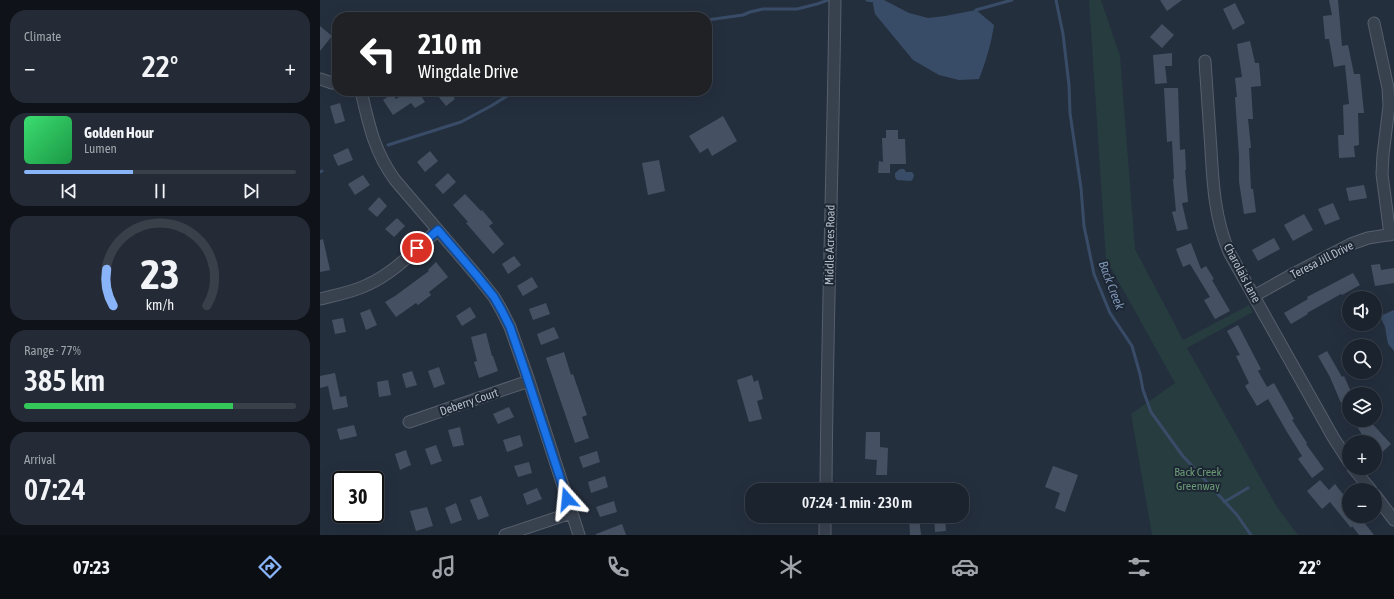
<!DOCTYPE html>
<html lang="en">
<head>
<meta charset="utf-8">
<style>
  body { margin:0; font-family:"Asap Condensed",sans-serif; background:#242b36; color:#f1f3f6; height:100vh; display:flex; flex-direction:column; font-size:15px; white-space:nowrap }
  * { box-sizing:border-box; margin:0 }
  p { font-size:13px; color:#a0a4aa }
  .icon { flex:none; width:22px; height:22px; fill:none; stroke:currentColor; stroke-width:2; stroke-linecap:round; stroke-linejoin:round }
  .map { position:relative; flex:1; overflow:hidden }
  .sheet { display:flex; flex-direction:column; gap:10px; padding:10px; background:#0f1319; width:320px }
  .sheet>* { flex:none }
  .top-card { position:absolute; left:12px; top:12px; width:380px; height:84px; border-radius:16px; box-shadow:0 4px 16px #0002,0 0 0 1px #39404a; background:#202124; color:#fff; overflow:hidden }
  .fabs { position:absolute; left:1022px; top:291px; display:grid; gap:8px }
  .fabs a { display:grid; place-items:center; width:40px; height:40px; border-radius:50%; background:#1b232e; box-shadow:0 4px 16px #0002,0 0 0 1px #39404a; font-size:20px }
  .speed { position:absolute; left:12px; top:471px; display:flex; gap:8px; font-size:20px; font-weight:700; text-align:center }
  .speed>* { display:grid; place-content:center; width:52px; height:52px; border-radius:50%; background:#1b232e; box-shadow:0 4px 16px #0002,0 0 0 1px #39404a; line-height:1 }
  .speed .limit { border:2px solid #111; border-radius:6px; background:#fff; color:#111 }
  .pin { position:absolute; display:grid; place-items:center; width:34px; height:34px; color:#fff; margin:-17px; border:2px solid #fff; border-radius:50%; box-shadow:0 1px 4px #0007 }
  .me { position:absolute; width:44px; margin:-22px; rotate:342deg; stroke-linejoin:round; filter:drop-shadow(0 0 3px #0008) }
  .turn { display:flex; align-items:center; gap:14px; height:84px; padding:0 20px; font-size:18px }
  .turn .icon { width:52px; height:52px; stroke-width:2.5 }
  .turn b { display:block; font-size:28px; line-height:34px }
  .big { font-size:30px; font-weight:600; line-height:1.1 }
  .sheet .card { flex:1; display:flex; flex-direction:column; justify-content:center; gap:6px; min-width:0; padding:0 14px; border-radius:16px; background:#242b36 }
  .sheet .dial { align-items:center; gap:0 }
  .dial svg { height:104px; overflow:visible; fill:none; stroke:#39404a; stroke-width:7; stroke-linecap:round; text-anchor:middle }
  .dial text { fill:#f1f3f6; stroke:none }
  .song { display:flex; align-items:center; gap:12px }
  .cover { width:48px; height:48px; border-radius:6px; background:linear-gradient(135deg,hsl(140 70% 55%),hsl(140 70% 35%)) }
  .played { height:4px; border-radius:2px; background:linear-gradient(90deg,#8ab4f8 40%,#39404a 40%) }
  .keys { display:flex; justify-content:space-around; direction:ltr }
  .heat { display:flex; justify-content:space-between; align-items:center; font-size:22px; direction:ltr }
  .charge { height:6px; border-radius:3px; background:linear-gradient(90deg,#34c759 77%,#39404a 0) }
  .trip { position:absolute; left:425px; top:483px; width:224px; height:40px; border-radius:16px; background:#1b232e; box-shadow:0 4px 16px #0002,0 0 0 1px #39404a; font-weight:600; line-height:40px; text-align:center }
  .tab-bar { display:flex; height:64px; justify-content:space-around; align-items:center; background:#0b0e12; color:#a0a4aa }
  .tab-bar .icon { width:28px; height:28px }
  .tab-bar .active { color:#8ab4f8 }
  .tab-bar b { font-size:18px; color:#f1f3f6 }
  main { display:flex; flex:1; min-height:0 }
  .map>svg:first-child { display:block }
  .green { fill:#263c3f }
  .water { fill:#394c67 }
  .lines { fill:none; stroke-linecap:round; stroke-linejoin:round }
  .stream { stroke:#394c67; stroke-width:3 }
  .building { fill:#455162 }
  .minor-casing { stroke:#565f6c; stroke-width:13 }
  .minor { stroke:#38414e; stroke-width:11 }
  .route-casing { stroke:#114b97; stroke-width:10 }
  .route { stroke:#1a73e8; stroke-width:7 }
  .labels { text-anchor:middle; stroke-width:4; stroke-linejoin:round; paint-order:stroke }
  .street-label { font-size:12px; fill:#b4bcc9; stroke:#1d2633 }
  .park-label { font-size:12px; fill:#6b9a76; stroke:#1d2633 }
  .water-label { font-size:13px; font-style:italic; fill:#7c92b1; stroke:#1d2633 }
</style>
</head>
<body>
<main>
<section class="sheet">
<div class="card"><p>Climate</p>
<div class="heat"><a>−</a><b class="big">22°</b><a>+</a></div>
</div>
<div class="card">
<div class="song"><i class="cover"></i><div><b>Golden Hour</b><p>Lumen</p></div></div>
<div class="played"></div>
<div class="keys"><svg class="icon" aria-label="previous" viewBox="0 0 24 24"><path d="M18 5L8 12l10 7zM5 5v14"/></svg><svg class="icon" aria-label="pause" viewBox="0 0 24 24"><path d="M8 5v14M16 5v14"/></svg><svg class="icon" aria-label="next" viewBox="0 0 24 24"><path d="M6 5l10 7-10 7zM19 5v14"/></svg></div>
</div>
<div class="card dial"><svg viewBox="0 0 100 80">
<path d="M14 69A42 42 0 1 1 86 69"/>
<path d="M14 69A42 42 0 0 1 9 41" stroke="#8ab4f8"/>
<text x="50" y="56" font-size="32" font-weight="700">23</text>
<text x="50" y="72" font-size="11">km/h</text>
</svg></div>
<div class="card"><p>Range · 77%</p><b class="big">385 km</b><div class="charge"></div></div>
<div class="card"><p>Arrival</p><b class="big">07:24</b></div>
</section>
<div class="map">
<svg width="1074" height="535" viewBox="0 0 1074 535">
  <rect width="100%" height="100%" fill="#242f3e"/>
  <!-- green -->
  <path class="green" d="M769 0H781L800 56 815 249 863 340 929 305 933 312 867 348 957 507 978 535H832L811 414 855 383 786 259Z"/>
  <!-- water -->
  <path class="water" d="M554 0H564L589 13 608 18 625 16 656 10 674 25C671 44 666 61 659 79L639 80 619 75 593 60 555 14 553 4Z
    M580 169H584L586 172H592L594 175 593 179 591 181 577 180 575 177V173Z
    M1074 310V351L1068 344 1065 327 1060 316Z"/>
  <g class="lines">
    <!-- stream -->
    <path class="stream" d="M547 0 554 1 556 3
      M736 0 743 34 749 85 750 113 761 188 764 226 774 274 790 313 812 346 820 374 823 390 831 412 862 455 917 515 931 535
      M656 13V10L692 0
      M356 17H368
      M387 20 423 15 430 12 443 9H477L497 4 508 0
      M68 145 141 122 171 106 195 91
      M0 172 2 171
      M904 502 928 488"/>
  </g>
  <!-- building -->
  <path class="building" d="M840 0H862L847 11Z
    M1009 0H1018L1022 46 1028 45 1034 74H1040L1044 113H1038L1039 145 1034 146 1035 157 1019 158 1018 135H1024L1023 105 1029 104 1025 65 1014 67 1009 39H1005L1003 16 1012 15Z
    M915 3 925 23 913 30 903 9Z
    M842 24 854 35 842 48 830 37Z
    M0 26 12 36 0 51Z
    M930 41 935 63H939L941 86 931 87 933 119H928L931 148H929L931 189H933L936 212 924 214 919 182V156L915 97H917L915 78 922 77 917 44Z
    M852 53V66H845L847 83 835 84 833 55Z
    M844 88H858L860 150 865 149 866 170H865L868 202 862 203 868 229 857 231 852 212 856 211 853 179H854L852 141 847 142Z
    M89 91H98L105 102 95 108 91 103 73 115 63 100 72 94 76 99Z
    M114 91H129L135 99 126 106Z
    M20 103 25 121 15 124 10 106Z
    M403 116 417 141 392 156 388 148 380 153 369 136Z
    M566 130H578V139H585L586 164H570V173H558L559 161 563 162 562 138H566Z
    M28 148 33 160 18 166 13 155Z
    M110 151 118 161 105 172 97 162Z
    M339 160 345 191 328 195 322 163Z
    M128 173 136 182 123 194 115 185Z
    M43 175 50 185 35 195 28 184Z
    M1044 185 1047 198 1029 201 1026 188Z
    M145 194 161 211 162 210 173 223 169 226 184 244 173 254 146 223 148 222 133 205Z
    M59 197 67 206 57 217 48 209Z
    M1013 203 1020 219 1005 225 998 209Z
    M984 214 993 230 973 241 964 225Z
    M77 218 85 226 74 237 65 229Z
    M954 238 960 249 938 261 932 250Z
    M3 239 10 270 0 272V240Z
    M871 243 881 269 886 266 894 279 892 280 910 311 895 319 884 300 890 297 870 264 863 267 856 249Z
    M194 256 201 265 188 274 182 264Z
    M116 262 128 277 109 292 111 295 98 305 96 303 76 317 65 302 75 296 109 271 108 270Z
    M1060 264 1061 270 1074 268V283L1055 286 1051 265Z
    M1033 273 1040 285 1022 295 1021 294 987 313 988 314 971 324 964 313 988 299 987 297Z
    M212 277 218 287 203 296 197 286Z
    M226 303 230 314 213 320 209 309Z
    M150 307 156 317 142 326 136 316Z
    M50 309 57 325 46 330 40 313Z
    M23 318 26 332 15 334 12 320Z
    M918 325 941 369 938 371 947 387 954 383 974 419 972 420 987 443 986 444 1004 469 992 478 978 459 982 456 967 432 948 399 937 406 925 386 929 383 916 356 920 355 907 331Z
    M234 327 239 338 221 345 217 334Z
    M166 333 172 356H173L178 371 159 378 154 362 157 361 151 337Z
    M1007 351 1022 377 1024 376 1032 394H1029V413L1022 402 1021 403 1010 377 998 356Z
    M244 352 251 375 253 374 267 415 262 417 269 438 255 443 226 358Z
    M119 367 125 384 114 388 108 371Z
    M92 371 97 385 86 388 82 374Z
    M15 373 20 397 26 396 28 407 13 410 8 386 0 388V376Z
    M432 375 434 382 438 380 443 399 437 401 442 419 429 422 417 380Z
    M68 380 71 395 59 397 57 382Z
    M189 407 194 417 178 424 173 414Z
    M1033 420H1049L1071 444 1055 459V442H1040L1044 438Z
    M34 425 37 436 20 440 17 429Z
    M140 427 144 445 133 447 128 430Z
    M546 432H560V447L568 448 567 475H556L557 460 545 459Z
    M200 435 203 446 187 452 183 440Z
    M116 445 122 461 111 465 105 449Z
    M86 450 91 465 80 470 75 454Z
    M277 451 280 462 263 468 259 457Z
    M209 462 212 473 198 477 194 466Z
    M733 466 758 475 745 512 735 508 740 493 725 487Z
    M285 476 288 487 271 493 268 482Z
    M1000 480 1009 490 1015 484 1029 502V516H1039L1054 535H1039L1032 526 1031 528 1010 502 1002 509 987 491Z
    M217 488 222 499 207 505 203 494Z
    M161 496 169 516 158 520 150 500Z
    M294 501 297 512 280 517 276 507Z
    M136 503 142 520 131 524 125 508Z
    M107 507 113 526 96 531 90 511Z
    M589 516H599L601 535H590Z
    M614 517H625L626 531 615 532Z
    M302 524 306 535H276V534Z"/>
  <g class="lines">
    <defs>
      <path id="minor" d="M1054 23 1068 88 1069 106 1063 155 1062 174 1070 235
        M885 61C887 91 889 120 891 150 893 186 895 219 909 252L1013 437 1029 462
        M0 79 12 83H17
        M41 91C49 125 54 151 75 180L158 277 174 297 182 311 190 327 209 381 259 535
        M934 296 975 273 1031 244 1048 238 1074 234
        M0 299C16 295 33 292 47 285 74 273 96 249 118 230
        M89 422 209 381
        M1033 468 1051 490
        M506 490C507 327 513 163 515 0
        M1055 495 1074 520
        M185 535 251 513
        M505 535V516"/>
    </defs>
    <!-- minor casing -->
    <use href="#minor" class="minor-casing"/>
    <!-- minor -->
    <use href="#minor" class="minor"/>
  </g>
  <g class="lines">
    <defs>
      <path id="route" d="M97 248 118 230 158 277 174 297 182 311 190 327 204 368 247 499"/>
    </defs>
    <!-- route casing -->
    <use href="#route" class="route-casing"/>
    <!-- route -->
    <use href="#route" class="route"/>
  </g>
  <g class="labels">
    <!-- street labels -->
    <g class="street-label">
      <text transform="translate(510 245) rotate(-89)" y="4">Middle Acres Road</text>
      <text transform="translate(1002 260) rotate(-27)" y="4">Teresa Jill Drive</text>
      <text transform="translate(922 273) rotate(62)" y="4">Charolais Lane</text>
      <text transform="translate(149 402) rotate(-19)" y="4">Deberry Court</text>
    </g>
    <!-- park labels -->
    <g class="park-label">
      <text x="878" y="476">Back Creek<tspan x="878" dy="14">Greenway</tspan></text>
    </g>
    <!-- water labels -->
    <g class="water-label">
      <text transform="translate(792 285) rotate(69)" y="5">Back Creek</text>
    </g>
  </g>
</svg>
<div class="fabs">
<a><svg class="icon" aria-label="sound" viewBox="0 0 24 24"><path d="M4 9h4l5-4v14l-5-4H4zM17 9q2 3 0 6"/></svg></a>
<a><svg class="icon" aria-label="search" viewBox="0 0 24 24"><circle cx="10" cy="10" r="6"/><path d="M15 15l6 6"/></svg></a>
<a><svg class="icon" aria-label="layers" viewBox="0 0 24 24"><path d="M12 4l9 5-9 5-9-5zM3 14l9 5 9-5"/></svg></a>
<a>+</a>
<a>−</a>
</div>
<div class="speed"><div class="limit">30</div></div>
<div class="pin" style="left:97px;top:248px;background:#d93025"><svg class="icon" aria-label="arrive" viewBox="0 0 24 24"><path d="M6 21V4h12l-3 4 3 4H6"/></svg></div>
<svg class="me" style="left:247px;top:499px" viewBox="-20 -20 40 40"><path d="M0-17L14 15 0 8-14 15z" fill="#1a73e8" stroke="#fff" stroke-width="4"/></svg>
<div class="trip">07:24 · 1 min · 230 m</div>
<div class="top-card">
<div class="turn"><svg class="icon" aria-label="left" viewBox="0 0 24 24"><path d="M17 20v-9H6M10 6l-5 5 5 5"/></svg><div><b>210 m</b>Wingdale Drive</div></div>
</div>
</div>
</main>
<nav class="tab-bar">
<b>07:23</b>
<svg class="icon active" aria-label="directions" viewBox="0 0 24 24"><path d="M12 3l9 9-9 9-9-9zM9 14v-3h6M13 9l2 2-2 2"/></svg>
<svg class="icon" aria-label="music" viewBox="0 0 24 24"><path d="M9 18V5l10-2v13"/><circle cx="6" cy="18" r="3"/><circle cx="16" cy="16" r="3"/></svg>
<svg class="icon" aria-label="phone" viewBox="0 0 24 24"><path d="M5 4h4l2 5-3 2q2 4 5 5l2-3 5 2v4C11 20 4 13 5 4z"/></svg>
<svg class="icon" aria-label="climate" viewBox="0 0 24 24"><path d="M12 3v18M4 7l16 10M4 17L20 7"/></svg>
<svg class="icon" aria-label="car" viewBox="0 0 24 24"><path d="M5 17H2v-5l4-1 3-4h7l3 4 3 1v5h-3M9 17h6M6 11h13"/><circle cx="7" cy="17" r="2"/><circle cx="17" cy="17" r="2"/></svg>
<svg class="icon" aria-label="filters" viewBox="0 0 24 24"><path d="M4 7h16M4 17h16"/><circle cx="9" cy="7" r="2"/><circle cx="15" cy="17" r="2"/></svg>
<b>22°</b>
</nav>
</body>
</html>
